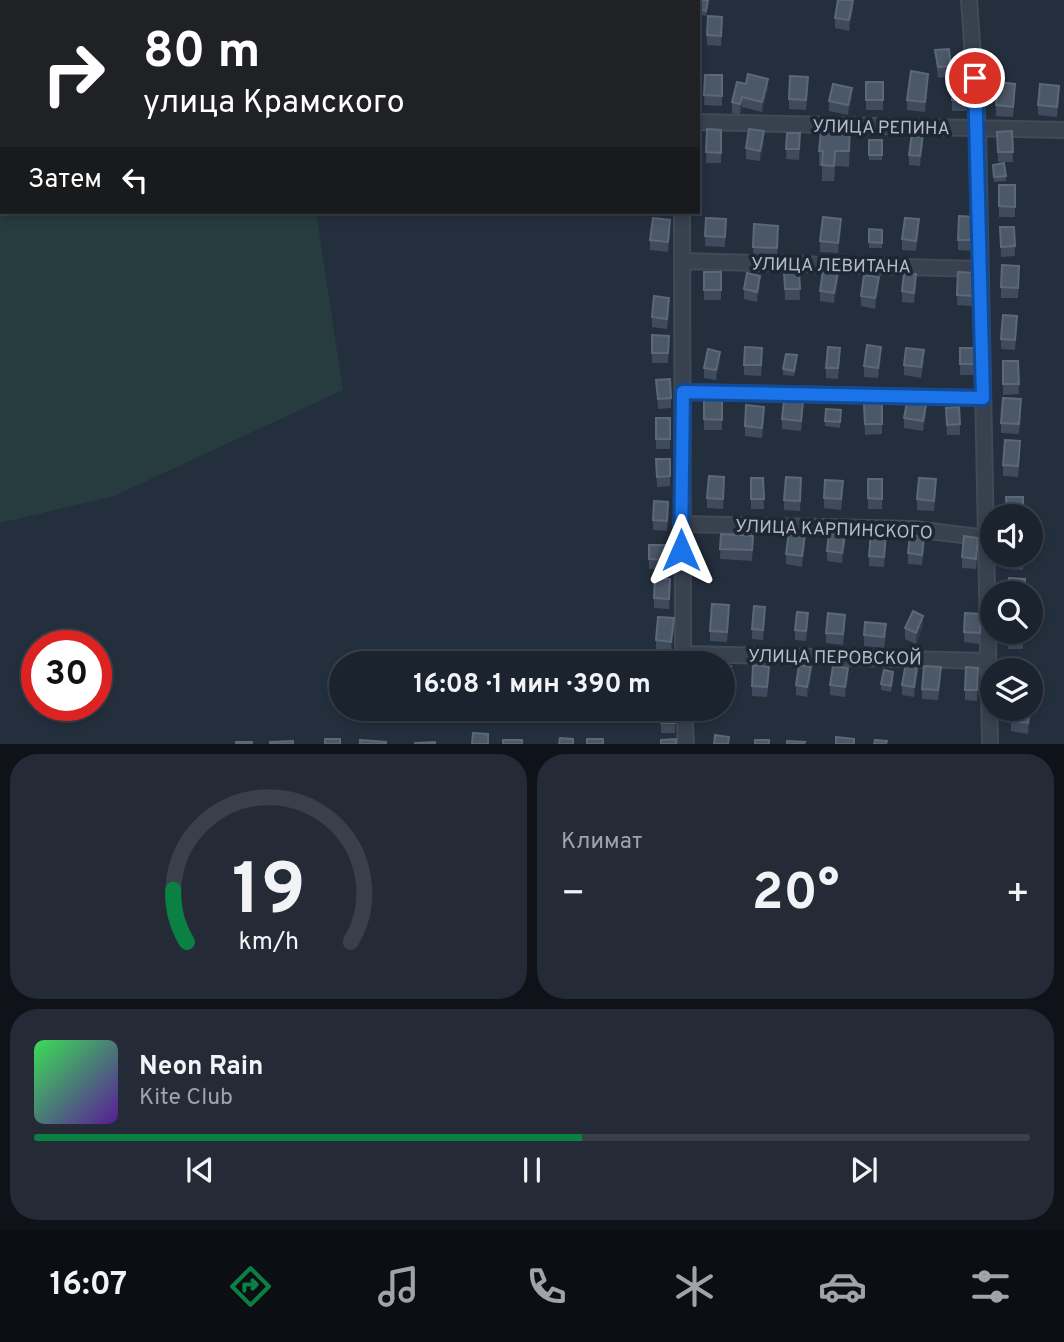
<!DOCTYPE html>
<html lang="ru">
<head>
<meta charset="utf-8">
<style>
  body { margin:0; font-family:Overpass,sans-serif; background:#242b36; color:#f1f3f6; height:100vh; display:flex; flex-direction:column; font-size:26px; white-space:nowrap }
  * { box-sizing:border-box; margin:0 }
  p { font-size:23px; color:#a0a4aa }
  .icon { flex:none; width:38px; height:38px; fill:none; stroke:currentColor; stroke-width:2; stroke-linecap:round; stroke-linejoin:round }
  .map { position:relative; height:744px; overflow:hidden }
  .drawer { display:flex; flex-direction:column; gap:10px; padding:10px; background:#0f1319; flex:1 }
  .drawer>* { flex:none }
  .banner { position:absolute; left:0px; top:0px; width:700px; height:214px; box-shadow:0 4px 10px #0003,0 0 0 2px #39404a; background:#202124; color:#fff; overflow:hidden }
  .controls { position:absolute; left:980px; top:504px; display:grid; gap:14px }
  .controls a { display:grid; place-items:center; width:63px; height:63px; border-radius:50%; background:#1b232e; box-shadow:0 4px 10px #0003,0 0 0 2px #39404a; font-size:35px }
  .speed { position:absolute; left:21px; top:630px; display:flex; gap:14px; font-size:35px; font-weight:700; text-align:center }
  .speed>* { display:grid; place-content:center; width:91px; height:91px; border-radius:50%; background:#1b232e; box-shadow:0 4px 10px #0003,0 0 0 2px #39404a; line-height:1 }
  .speed .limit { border:10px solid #d22; background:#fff; color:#111 }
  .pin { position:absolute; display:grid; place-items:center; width:60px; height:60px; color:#fff; margin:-30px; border:4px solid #fff; border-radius:50%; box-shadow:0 2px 7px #0007 }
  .me { position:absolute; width:77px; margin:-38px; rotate:0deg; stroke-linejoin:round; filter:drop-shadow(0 0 5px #0008) }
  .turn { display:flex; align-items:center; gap:24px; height:147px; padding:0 28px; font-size:32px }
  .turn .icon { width:91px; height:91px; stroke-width:2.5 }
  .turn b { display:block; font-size:49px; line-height:60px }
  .then { display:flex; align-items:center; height:66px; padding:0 28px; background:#0003; gap:14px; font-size:26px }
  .big { font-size:52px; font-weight:700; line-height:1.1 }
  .drawer .widget { flex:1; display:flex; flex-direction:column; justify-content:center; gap:10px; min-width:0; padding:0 24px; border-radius:28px; background:#242b36 }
  .drawer .dial { align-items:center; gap:0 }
  .dial svg { height:182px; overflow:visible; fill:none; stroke:#39404a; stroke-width:7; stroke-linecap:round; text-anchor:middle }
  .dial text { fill:#f1f3f6; stroke:none }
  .song { display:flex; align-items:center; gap:21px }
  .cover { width:84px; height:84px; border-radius:10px; background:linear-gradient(135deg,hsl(130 70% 55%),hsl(270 70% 35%)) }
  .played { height:7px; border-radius:4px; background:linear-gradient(90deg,#0b8043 55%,#39404a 55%) }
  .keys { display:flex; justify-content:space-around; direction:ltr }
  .heat { display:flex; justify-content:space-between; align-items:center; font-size:38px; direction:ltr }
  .drawer .tiles { flex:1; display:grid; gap:10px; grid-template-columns:1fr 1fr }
  .widget:last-child { grid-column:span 2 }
  .trip { position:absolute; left:329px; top:651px; width:406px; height:70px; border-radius:35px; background:#1b232e; box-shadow:0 4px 10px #0003,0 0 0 2px #39404a; font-weight:700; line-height:70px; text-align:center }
  .tab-bar { display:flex; height:112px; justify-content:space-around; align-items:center; background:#0b0e12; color:#a0a4aa }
  .tab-bar .icon { width:49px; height:49px }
  .tab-bar .current { color:#0b8043 }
  .tab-bar b { font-size:32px; color:#f1f3f6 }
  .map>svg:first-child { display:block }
  .green { fill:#263c3f }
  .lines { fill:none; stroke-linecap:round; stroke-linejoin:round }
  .minor-casing { stroke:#414a57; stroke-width:18 }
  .minor { stroke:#38414e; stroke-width:14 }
  .wall { fill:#3f4b5c }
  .shaded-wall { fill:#2f3b4b }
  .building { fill:#4b5868; stroke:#5c6777; stroke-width:2 }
  .route-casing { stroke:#114b97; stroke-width:18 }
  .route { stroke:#1a73e8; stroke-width:12 }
  .labels { text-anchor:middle; stroke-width:7; stroke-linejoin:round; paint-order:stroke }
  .street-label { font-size:18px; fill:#b4bcc9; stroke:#1d2633 }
</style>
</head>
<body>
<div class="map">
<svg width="1064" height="744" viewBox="0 0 1064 744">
  <rect width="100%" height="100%" fill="#242f3e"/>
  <!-- green -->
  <path class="green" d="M0 0H369L2 2V212H316L343 390 114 496 0 523Z"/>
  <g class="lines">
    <defs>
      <path id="minor" d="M676 0V2
        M969 0 978 129 990 744
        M698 122 1064 130
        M682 212 683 663
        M682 261 981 269
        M683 392 983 398
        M681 524 914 529 986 538
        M683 654 988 661
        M684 709 686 744"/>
    </defs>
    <!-- minor casing -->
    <use href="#minor" class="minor-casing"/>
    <!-- minor -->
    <use href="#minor" class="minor"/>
  </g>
  <!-- wall -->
  <path class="wall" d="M698 0H709L706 16 698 14Z
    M853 9 849 31 835 28V18Z
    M722 27 721 46 707 45V35Z
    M935 50 951 66V76L938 78Z
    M705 75H722V106L704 105Z
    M737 82 768 89 762 112 742 107 740 115 732 113V102Z
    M866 82H883V110H866Z
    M928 84 925 112 907 110V100Z
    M970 86 968 111H952V100Z
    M808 88 806 110 789 109V99Z
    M1015 94 1013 117 996 116V105Z
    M1059 96 1057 117 1038 115V105Z
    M852 98 848 115 829 111V101Z
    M707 129 721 130V163H706Z
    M1012 131 1013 162H998L997 132Z
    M787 133 800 144 799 160 786 159Z
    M850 140 849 167 835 166 834 181H822V166H819V151Z
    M869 140H882V160H869Z
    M764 142 760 161 746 159V148Z
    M923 144 920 166 909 165V155Z
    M993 165 1006 176V181L994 182Z
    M999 185H1015V217H999Z
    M706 218 726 219 725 247 705 246Z
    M754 224 778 236 777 258 753 257Z
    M974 227 973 251 958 250V240Z
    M1000 227H1014L1015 256 1001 257Z
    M869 229 882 230V248H869Z
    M841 230 838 253 820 252V241Z
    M919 230 916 251 902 250V239Z
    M670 231 668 252 650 250V240Z
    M784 271H799L800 300H785Z
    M704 272H721V300H704Z
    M958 272 974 273 973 306 957 305Z
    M1019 277 1018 298H1001V287Z
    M838 282 834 303 820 301V291Z
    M916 284 914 303 902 302V291Z
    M760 286 757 302 744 299V289Z
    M879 288 875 309 861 306V296Z
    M669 308 667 329 652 327V317Z
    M1017 327 1015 350 1001 349V339Z
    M652 335 669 336 668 363H652Z
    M960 348H974V375H960Z
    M881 357 878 378 864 377V366Z
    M762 358 761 376 744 375V365Z
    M840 358 838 379 826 378V368Z
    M797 360 794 376 783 375V369Z
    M924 360 921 378 904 375V365Z
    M1003 361H1018L1019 394 1003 395Z
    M720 362 716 380 704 378V368Z
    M656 380 671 398V408L658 409Z
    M704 399H722V430H704Z
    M864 404H882V434L865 435Z
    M946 408 960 424V435H947Z
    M1021 410 1019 434 1001 433V423Z
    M803 412 801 431 782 429V419Z
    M926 415 923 431 904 428V418Z
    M841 416 840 428 825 426V421Z
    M764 417 762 438 745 436V426Z
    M656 418H670V449H656Z
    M1020 451 1018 477 1003 476V465Z
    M656 459H670V486L657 487Z
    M751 478H763L764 509H751Z
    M868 479H882V509H868Z
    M724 488 723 509 707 508V498Z
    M801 489 800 511 784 510V500Z
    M936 489 934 511 917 510V499Z
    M843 492 841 510 824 508V498Z
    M668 513 667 531 653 530V520Z
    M721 534 753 546 752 561 720 559Z
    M886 544 884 567 869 566V556Z
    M649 545H672L671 570 649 569Z
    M805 545 802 567 786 564V554Z
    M845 545 842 563 827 561V551Z
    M924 547 922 565 908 564V553Z
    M978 548 976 569 962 568V557Z
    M1005 555H1024L1023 570 1005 569Z
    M670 590 669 609 654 608V598Z
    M729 616 727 642 710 641V631Z
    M765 617 763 640 752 639V629Z
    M808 623 806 641 795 640V630Z
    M981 624 980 644 964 642V632Z
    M845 625 843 645 826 643V633Z
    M923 626 916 644 905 639V628Z
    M674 629 671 652 656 651V640Z
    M1008 632H1023V649H1008Z
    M886 634 884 648 864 646V635Z
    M723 665 731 676 729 698 723 697Z
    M918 669 914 697 902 695V685Z
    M769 677 767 697 752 696V686Z
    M811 677 807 697 796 695V685Z
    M893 677 891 692 881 690V684Z
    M848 678 845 697 830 695V685Z
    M941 678 938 700 922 699V689Z
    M978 678 977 701 965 700V690Z
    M661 709H675V733H661Z
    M1031 712 1028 734 1011 731V721Z"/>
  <!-- shaded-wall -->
  <path class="shaded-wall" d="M853 0V9L849 31V20Z
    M928 74V84L925 112V102Z
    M768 79V89L762 112V102Z
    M1059 86V96L1057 117V107Z
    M852 88V98L848 115V105Z
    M742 97V107L740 115V104Z
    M764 131V142L760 161V151Z
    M923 134V144L920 166V156Z
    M841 219V230L838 253V243Z
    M919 219V230L916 251V241Z
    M670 220V231L668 252V242Z
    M838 272V282L834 303V293Z
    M760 276V286L757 302V292Z
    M879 277V288L875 309V298Z
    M881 347V357L878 378V368Z
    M720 352V362L716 380V370Z
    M926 405V415L923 431V421Z
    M805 534V545L802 567V556Z
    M845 535V545L842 563V553Z
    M978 538V548L976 569V559Z
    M923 616V626L916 644V633Z
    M674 618V629L671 652V642Z
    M918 659V669L914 697V687Z
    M731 666V676L729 698V687Z
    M811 667V677L807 697V687Z
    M848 668V678L845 697V687Z
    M1031 702V712L1028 734V723Z"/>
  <!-- building -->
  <path class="building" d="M698 0H708L706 11 698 9Z
    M838 0H853L849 20 835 18Z
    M708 16 722 17 721 36 707 35Z
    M949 49 951 66 938 67 935 50Z
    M911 71 928 74 925 102 907 100Z
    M748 74 768 79 762 102 742 97 740 104 732 102 737 82 746 84Z
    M705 75H722V96L704 95Z
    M953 75 970 76 968 101 952 100Z
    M790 76 808 77 806 100 789 99Z
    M866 82H883V100H866Z
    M998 82 1015 84 1013 107 996 105Z
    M833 84 852 88 848 105 829 101Z
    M1040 84 1059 86 1057 107 1038 105Z
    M827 123 850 125 849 151H835L834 166 822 165 823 151H819L821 132H826Z
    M707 129 721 130V153L706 152Z
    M749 129 764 131 760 151 746 148Z
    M1012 131 1013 152H998L997 132Z
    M787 133H800L799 149H786Z
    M912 133 923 134 920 156 909 155Z
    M869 140H882V155H869Z
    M1004 163 1006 176 994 177 993 165Z
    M999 185H1015V207L999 206Z
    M959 216 974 217 973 240H958Z
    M823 217 841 219 838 243 820 241Z
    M653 218 670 220 668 242 650 240Z
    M706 218 726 219 725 237 705 236Z
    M905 218 919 219 916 241 902 239Z
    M754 224 778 226 777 248 753 247Z
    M1000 227H1014L1015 246 1001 247Z
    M869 229 882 230V243L869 242Z
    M1002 265 1019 266 1018 288 1001 287Z
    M823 270 838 272 834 293 820 291Z
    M784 271H799L800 289H785Z
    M704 272H721V290H704Z
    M958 272 974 273 973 296 957 295Z
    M747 273 760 276 757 292 744 289Z
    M904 273 916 274 914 293 902 291Z
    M864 275 879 277 875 298 861 296Z
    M654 296 669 298 667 319 652 317Z
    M1003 315 1017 316 1015 340 1001 339Z
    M652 335 669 336 668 353H652Z
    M867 345 881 347 878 368 864 366Z
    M745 347 762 348 761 365H744Z
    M828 347 840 348 838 368H826Z
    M906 348 924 350 921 367 904 365Z
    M960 348H974V364H960Z
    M708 349 720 352 716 370 704 368Z
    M786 354 797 355 794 371 783 369Z
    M1003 361H1018L1019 384H1003Z
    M670 379 671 398 658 399 656 380Z
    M1003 398 1021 399 1019 424 1001 423Z
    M704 399H722V420L704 419Z
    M784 400 803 402 801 421 782 419Z
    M907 402 926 405 923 421 904 418Z
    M864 404H882V424H865Z
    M746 405 764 407 762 428 745 426Z
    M959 407 960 424 947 425 946 408Z
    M826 409 841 410 840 422 825 421Z
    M656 418H670V439H656Z
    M1005 440 1020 441 1018 466 1003 465Z
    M656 459H670V476L657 477Z
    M709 476 724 477 723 499 707 498Z
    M786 477 801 478 800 501 784 500Z
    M751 478H763L764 499H751Z
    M919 478 936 479 934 501 917 499Z
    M868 479H882V499L868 498Z
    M825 480 843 481 841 499 824 498Z
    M1006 497H1023V516H1007Z
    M654 501 668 502 667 521 653 520Z
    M789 532 805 534 802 556 786 554Z
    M829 533 845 535 842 553 827 551Z
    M871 533 886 534 884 557 869 556Z
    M721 534 753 536 752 550 720 549Z
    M910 535 924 537 922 555 908 553Z
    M964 536 978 538 976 559 962 557Z
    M649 545H672L671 560 649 559Z
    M1005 555H1024L1023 559 1005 558Z
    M1009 578 1025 579 1024 593H1008Z
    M655 579H670L669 599 654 598Z
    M712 604 729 605 727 632 710 631Z
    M754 606 765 607 763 630 752 629Z
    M913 611 923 616 916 633 905 628Z
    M797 612 808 613 806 631 795 630Z
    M828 613 845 615 843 634 826 633Z
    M965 613 981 614 980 633 964 632Z
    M658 617 674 618 671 642 656 640Z
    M865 622 886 624 884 637 864 635Z
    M1008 632H1023V639H1008Z
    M907 657 918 659 914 687 902 685Z
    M654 659H675V663H654Z
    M723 665 731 666 729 687H723Z
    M753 665 769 667 767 687 752 686Z
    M799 665 811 667 807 687 796 685Z
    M833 666 848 668 845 687 830 685Z
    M924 666 941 667 938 690 922 689Z
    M966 667 978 668 977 690H965Z
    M884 670 893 672 891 686 881 684Z
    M661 709H675V723H661Z
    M1012 709H1030L1028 723 1011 721Z
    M473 733 488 734V744H472Z
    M715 735 729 737 728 744H714Z
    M836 737 854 739V744H836Z
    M560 738 573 739V744H559Z
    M325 739H340V744H325Z
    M587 739H603V744H587Z
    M676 739V744H661V740Z
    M360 740 386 742V744H360Z
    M503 740H522V744H503Z
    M755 740H769V744H755Z
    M875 740 887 741 886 744H874Z
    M293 741V744H270V742Z
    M787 741 805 742 804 744H787Z
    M236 742H252V744H236Z
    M435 742V744H415V743Z"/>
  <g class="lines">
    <defs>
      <path id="route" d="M681 550 683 392 983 398 975 78"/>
    </defs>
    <!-- route casing -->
    <use href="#route" class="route-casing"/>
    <!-- route -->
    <use href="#route" class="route"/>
  </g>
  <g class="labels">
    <!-- street labels -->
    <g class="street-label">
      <text transform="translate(881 127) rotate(1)" y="6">УЛИЦА РЕПИНА</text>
      <text transform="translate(831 265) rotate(1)" y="6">УЛИЦА ЛЕВИТАНА</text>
      <text transform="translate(834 529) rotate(2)" y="6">УЛИЦА КАРПИНСКОГО</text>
      <text transform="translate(835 657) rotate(1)" y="6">УЛИЦА ПЕРОВСКОЙ</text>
    </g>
  </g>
</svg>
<div class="controls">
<a><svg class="icon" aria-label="sound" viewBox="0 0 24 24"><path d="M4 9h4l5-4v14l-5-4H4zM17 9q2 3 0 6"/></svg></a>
<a><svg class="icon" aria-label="search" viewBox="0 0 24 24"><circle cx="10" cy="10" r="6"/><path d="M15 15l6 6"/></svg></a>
<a><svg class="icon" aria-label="layers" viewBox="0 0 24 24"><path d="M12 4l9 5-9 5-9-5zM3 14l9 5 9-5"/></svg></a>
</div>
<div class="speed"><div class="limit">30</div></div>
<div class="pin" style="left:975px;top:78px;background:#d93025"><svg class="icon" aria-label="arrive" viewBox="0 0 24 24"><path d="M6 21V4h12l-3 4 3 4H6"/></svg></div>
<svg class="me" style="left:681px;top:550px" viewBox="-20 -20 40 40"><path d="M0-17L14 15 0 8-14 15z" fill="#1a73e8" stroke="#fff" stroke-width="4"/></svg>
<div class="trip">16:08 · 1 мин · 390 m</div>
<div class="banner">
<div class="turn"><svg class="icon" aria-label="right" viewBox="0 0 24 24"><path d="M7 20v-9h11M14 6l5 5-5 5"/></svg><div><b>80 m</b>улица Крамского</div></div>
<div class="then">Затем<svg class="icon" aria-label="left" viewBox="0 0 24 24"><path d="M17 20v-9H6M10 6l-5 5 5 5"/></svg></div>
</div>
</div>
<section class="drawer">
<div class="tiles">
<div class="widget dial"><svg viewBox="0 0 100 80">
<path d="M14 69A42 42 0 1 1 86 69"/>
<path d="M14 69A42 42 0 0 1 8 46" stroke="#0b8043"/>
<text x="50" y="56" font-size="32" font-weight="700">19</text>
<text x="50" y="72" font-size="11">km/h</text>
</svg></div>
<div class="widget"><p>Климат</p>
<div class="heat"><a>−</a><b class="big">20°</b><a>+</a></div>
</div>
<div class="widget">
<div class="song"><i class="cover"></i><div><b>Neon Rain</b><p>Kite Club</p></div></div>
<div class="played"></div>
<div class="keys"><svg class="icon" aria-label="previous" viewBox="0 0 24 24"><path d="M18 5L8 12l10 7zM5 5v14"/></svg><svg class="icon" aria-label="pause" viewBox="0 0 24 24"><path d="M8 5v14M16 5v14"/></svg><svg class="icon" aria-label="next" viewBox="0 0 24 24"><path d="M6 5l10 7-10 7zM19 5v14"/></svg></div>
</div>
</div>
</section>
<nav class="tab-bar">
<b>16:07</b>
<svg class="icon current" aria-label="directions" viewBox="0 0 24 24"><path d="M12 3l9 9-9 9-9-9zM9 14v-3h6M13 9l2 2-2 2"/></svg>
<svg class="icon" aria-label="music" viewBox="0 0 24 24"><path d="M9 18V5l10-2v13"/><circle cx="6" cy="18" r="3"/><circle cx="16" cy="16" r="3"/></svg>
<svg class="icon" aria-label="phone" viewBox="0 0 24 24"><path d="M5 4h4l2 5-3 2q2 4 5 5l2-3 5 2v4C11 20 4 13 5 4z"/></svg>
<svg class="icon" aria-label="climate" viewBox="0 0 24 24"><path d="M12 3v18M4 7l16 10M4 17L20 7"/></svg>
<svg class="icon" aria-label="car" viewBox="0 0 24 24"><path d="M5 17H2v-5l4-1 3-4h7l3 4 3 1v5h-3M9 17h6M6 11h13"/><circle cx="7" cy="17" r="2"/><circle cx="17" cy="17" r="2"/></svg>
<svg class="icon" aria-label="filters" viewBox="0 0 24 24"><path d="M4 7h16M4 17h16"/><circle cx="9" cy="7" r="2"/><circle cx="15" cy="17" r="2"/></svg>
</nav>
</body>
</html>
